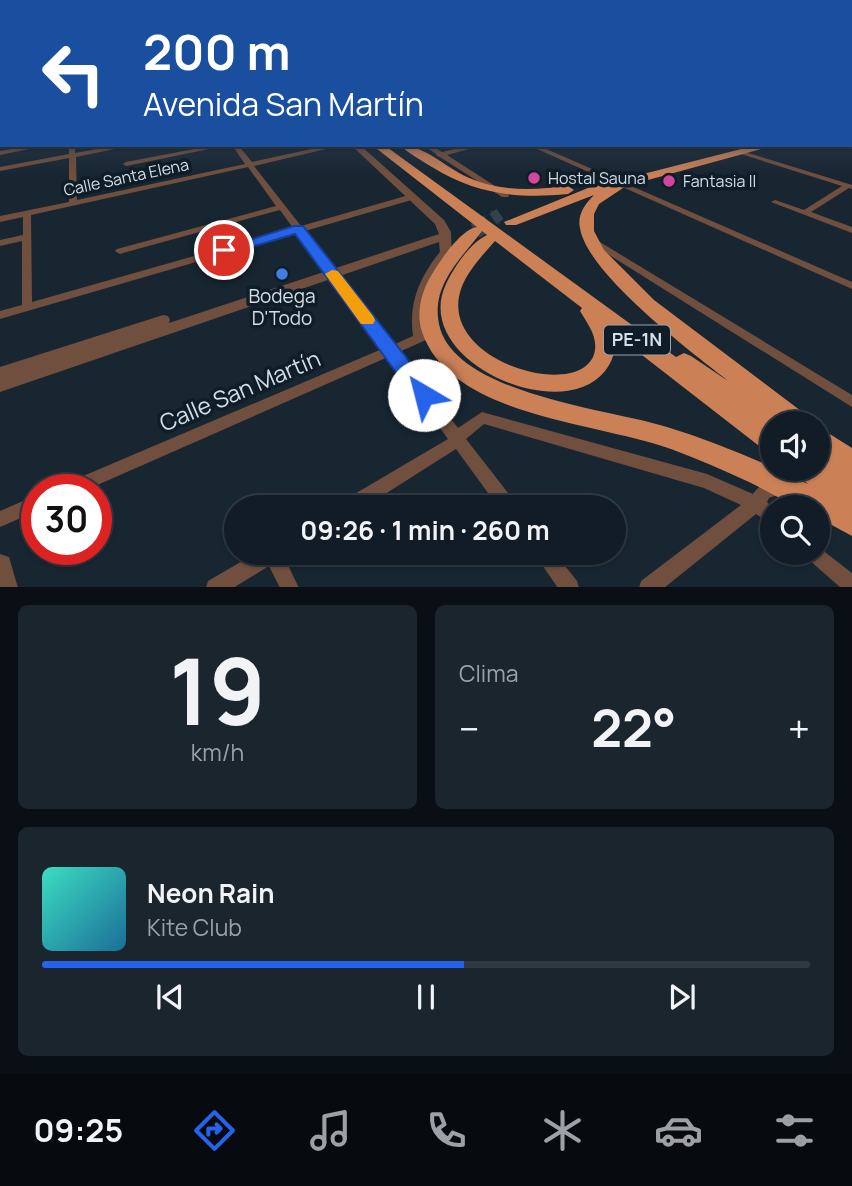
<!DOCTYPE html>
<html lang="es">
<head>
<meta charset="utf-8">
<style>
  body { margin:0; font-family:Manrope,sans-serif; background:#1b252e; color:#f1f3f6; height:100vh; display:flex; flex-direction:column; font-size:26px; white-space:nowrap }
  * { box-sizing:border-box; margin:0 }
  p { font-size:23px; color:#9ca1a7 }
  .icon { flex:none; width:38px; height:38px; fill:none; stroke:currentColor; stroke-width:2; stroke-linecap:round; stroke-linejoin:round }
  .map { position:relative; height:587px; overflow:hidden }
  .details { display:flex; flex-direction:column; gap:18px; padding:18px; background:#0a0f15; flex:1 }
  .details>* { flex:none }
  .banner { position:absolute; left:0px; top:0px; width:852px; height:147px; box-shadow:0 2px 5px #0004,0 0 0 2px #313a43; background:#1a4fa0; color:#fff; overflow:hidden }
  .controls { position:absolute; left:760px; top:411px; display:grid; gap:14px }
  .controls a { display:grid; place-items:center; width:70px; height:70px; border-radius:50%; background:#121c26; box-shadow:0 2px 5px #0004,0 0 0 2px #313a43; font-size:35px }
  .speed { position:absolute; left:21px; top:474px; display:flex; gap:14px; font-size:35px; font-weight:700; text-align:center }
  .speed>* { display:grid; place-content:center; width:91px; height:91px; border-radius:50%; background:#121c26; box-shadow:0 2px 5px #0004,0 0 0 2px #313a43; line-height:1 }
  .speed .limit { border:10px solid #d22; background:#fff; color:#111 }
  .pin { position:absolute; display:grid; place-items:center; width:60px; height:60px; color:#fff; margin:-30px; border:4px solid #fff; border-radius:50%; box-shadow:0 2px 7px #0007 }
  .me { position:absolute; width:77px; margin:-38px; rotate:323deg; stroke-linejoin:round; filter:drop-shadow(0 0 5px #0008) }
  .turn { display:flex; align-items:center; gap:24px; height:147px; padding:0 28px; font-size:32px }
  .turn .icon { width:91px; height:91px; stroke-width:2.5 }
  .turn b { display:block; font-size:49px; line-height:60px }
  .big { font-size:52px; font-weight:700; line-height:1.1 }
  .details .tile { flex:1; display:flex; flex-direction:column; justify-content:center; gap:10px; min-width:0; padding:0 24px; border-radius:10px; background:#1b252e }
  .details .dial { align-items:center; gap:0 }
  .dial b { font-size:91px; line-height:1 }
  .song { display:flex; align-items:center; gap:21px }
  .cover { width:84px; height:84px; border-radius:10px; background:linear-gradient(135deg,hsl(170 70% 55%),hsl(200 70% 35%)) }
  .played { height:7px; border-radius:4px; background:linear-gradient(90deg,#2563eb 55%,#313a43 55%) }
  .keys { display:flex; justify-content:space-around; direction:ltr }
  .heat { display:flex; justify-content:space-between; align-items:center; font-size:38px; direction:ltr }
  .details .tiles { flex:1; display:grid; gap:18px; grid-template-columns:1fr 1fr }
  .tile:last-child { grid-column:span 2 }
  .trip { position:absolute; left:224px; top:495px; width:402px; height:70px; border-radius:35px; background:#121c26; box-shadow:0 2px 5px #0004,0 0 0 2px #313a43; font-weight:700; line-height:70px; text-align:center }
  .menu { display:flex; height:112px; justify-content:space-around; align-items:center; background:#070b0f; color:#9ca1a7 }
  .menu .icon { width:49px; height:49px }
  .menu .active { color:#2563eb }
  .menu b { font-size:32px; color:#f1f3f6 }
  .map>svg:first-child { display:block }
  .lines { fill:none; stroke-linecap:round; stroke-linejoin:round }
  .trunk-tunnel-far1 { stroke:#34424d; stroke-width:12; stroke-dasharray:12 6; stroke-linecap:butt }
  .trunk-tunnel { stroke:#34424d; stroke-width:16; stroke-dasharray:16 8; stroke-linecap:butt }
  .minor { fill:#714f3e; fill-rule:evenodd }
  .tertiary { fill:#714f3e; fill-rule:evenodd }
  .trunk { fill:#cb8056; fill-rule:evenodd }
  .route { fill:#2563eb; stroke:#184099; stroke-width:2 }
  .slow { fill:#f59e0b }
  .hotel-dot { fill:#d1479c; stroke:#0f1d28; stroke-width:2.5 }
  .shop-dot { fill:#3f7fe0; stroke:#0f1d28; stroke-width:2.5 }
  .labels { text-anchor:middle; stroke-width:7; stroke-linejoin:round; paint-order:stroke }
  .far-street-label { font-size:16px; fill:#d4dee5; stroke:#0f1d28 }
  .far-poi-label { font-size:16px; fill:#d4dee5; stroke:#0f1d28; text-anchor:start }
  .shield { fill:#0f1d28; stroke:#99a4ac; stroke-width:2 }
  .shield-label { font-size:18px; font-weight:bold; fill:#d4dee5 }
  .poi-label { font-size:19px; fill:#d4dee5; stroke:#0f1d28 }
  .near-street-label { font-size:23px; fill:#d4dee5; stroke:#0f1d28 }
</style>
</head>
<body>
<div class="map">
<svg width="852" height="588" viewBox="0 0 852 588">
  <rect width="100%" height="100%" fill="#182632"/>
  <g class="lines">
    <!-- trunk-tunnel-far1 -->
    <path class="trunk-tunnel-far1" d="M493 219 500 214"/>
    <!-- trunk-tunnel -->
    <path class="trunk-tunnel" d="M475 231 496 217"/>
    <!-- minor -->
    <path class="minor" d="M0 94H2V98H0Z
      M850 94H852V96H850Z
      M0 105H2V109H0Z
      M852 114V118L850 119V115Z
      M2 131V135L0 136V132Z
      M850 137 852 138V142L850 141Z
      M33 145H49L0 155V151Z
      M69 145H75V153L119 145H134L76 157 77 200 245 164 232 145H238L252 162 330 145H343L254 166 301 226 409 195H415V199L305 231 393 345 413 336C408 301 421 274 444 247H450L452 249C432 274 419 299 424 331L431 329 435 330 437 333 435 336 399 352 458 428 482 412 707 474 753 494C759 485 771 478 783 483L785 488 783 493 769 498 767 502 773 508H772V525L756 514 664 588H639L641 581 741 505 704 488 484 424 466 439 515 502 517 508H499L456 449 363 508H339L341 502 448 439 388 357 86 490H60L62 485 382 349 296 233 0 319V311L22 305V241L0 246V240L23 235V217L0 222V216L69 202V158L0 171V167L69 154ZM248 167 276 206 117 249 115 251 120 254 123 253 280 210 293 228 32 302 31 215Z
      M215 145H229L126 166 123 164 126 162Z
      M423 145H431L442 152 472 145H484L447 155 509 195 508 197H502L440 157 437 156 436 154Z
      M528 145H537L852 282V289Z
      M741 152H745L852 185V189L849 188 811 212 852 227V233L771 202 775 200 804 210 842 186 741 154Z
      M590 236 852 395V407L587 241 586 239Z
      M37 495V511L0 527V511Z
      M817 546 852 573V588H841L808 559 805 553H817Z
      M256 553H282L299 588H280L269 566 233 588H206L208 581Z
      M535 553H555L577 581 579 588H558L538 559Z"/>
    <!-- tertiary -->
    <path class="tertiary" d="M351 145H360L444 220 451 232 452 260 451 263H441L439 242 0 392V367L163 315 168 316 170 320 169 323 439 234 435 224Z
      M0 554 9 557 18 588H0Z"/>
    <!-- trunk -->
    <path class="trunk" d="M850 121H852L850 128Z
      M372 145H384L676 357 684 353 691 356 731 383C694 354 587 274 580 228 577 215 585 204 594 195L516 225H506L504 222 588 188 757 145H776L626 186 599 204 594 214V231L604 250 654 300 809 417 813 424H772V452L763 449 611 331C617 345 615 358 605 371 561 427 410 360 446 284 454 267 470 243 487 235L482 231C461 259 431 285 439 324 453 394 609 409 667 427 716 442 763 462 808 484L800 477 796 469H817V426L852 448V536L817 517V508C792 508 772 493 749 482 723 470 698 459 671 449 597 422 451 417 422 332 416 314 421 292 431 276 439 262 461 229 477 227ZM495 241 582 308 580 311C587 323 597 335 595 350 587 404 436 363 461 289 468 270 482 256 495 241Z
      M400 145C424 145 445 167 467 177 500 192 533 190 568 186L574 190 568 194C516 199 476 194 432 167 421 160 409 154 400 145Z"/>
  </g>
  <!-- sky -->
  <linearGradient id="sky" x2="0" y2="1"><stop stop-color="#0d151c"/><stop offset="0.53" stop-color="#37475a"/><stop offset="1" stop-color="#37475a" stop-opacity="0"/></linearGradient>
  <rect width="852" height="175" fill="url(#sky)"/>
  <!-- route -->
  <path class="route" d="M294 226H303L431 389 434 395 431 401H417L295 234 224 255 217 250Z"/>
  <!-- slow -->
  <path class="slow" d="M332 270 338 271 373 316 375 320 373 324H361L325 274Z"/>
  <!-- markers -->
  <g class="hotel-dot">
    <circle cx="534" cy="178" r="7"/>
    <circle cx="669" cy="181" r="7"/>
  </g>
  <circle class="shop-dot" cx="282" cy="274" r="7"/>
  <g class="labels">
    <!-- far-street labels -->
    <g class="far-street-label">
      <text transform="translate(126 177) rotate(-12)" y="6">Calle Santa Elena</text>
    </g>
    <!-- far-poi labels -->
    <g class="far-poi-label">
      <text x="548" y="184">Hostal Sauna</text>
      <text x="683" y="187">Fantasia II</text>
    </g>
    <!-- shield labels -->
    <rect class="shield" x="604" y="325.5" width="66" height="29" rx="5"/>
    <g class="shield-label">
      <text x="637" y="346">PE-1N</text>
    </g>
    <!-- poi labels -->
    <g class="poi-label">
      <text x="282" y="303">Bodega<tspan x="282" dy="22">D'Todo</tspan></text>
    </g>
    <!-- near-street labels -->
    <g class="near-street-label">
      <text transform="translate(240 391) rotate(-23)" y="8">Calle San Martín</text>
    </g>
  </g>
</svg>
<div class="controls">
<a><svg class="icon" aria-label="sound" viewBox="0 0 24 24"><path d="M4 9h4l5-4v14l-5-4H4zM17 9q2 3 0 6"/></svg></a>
<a><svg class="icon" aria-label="search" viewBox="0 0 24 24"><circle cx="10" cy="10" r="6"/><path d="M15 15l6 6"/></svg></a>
</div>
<div class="speed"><div class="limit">30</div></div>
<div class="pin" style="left:224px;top:250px;background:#d93025"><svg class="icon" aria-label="arrive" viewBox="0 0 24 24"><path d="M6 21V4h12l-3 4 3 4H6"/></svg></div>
<svg class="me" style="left:424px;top:395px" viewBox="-20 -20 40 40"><circle r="19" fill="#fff"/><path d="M0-13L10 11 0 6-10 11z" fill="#2563eb"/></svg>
<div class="trip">09:26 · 1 min · 260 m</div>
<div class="banner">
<div class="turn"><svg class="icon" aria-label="left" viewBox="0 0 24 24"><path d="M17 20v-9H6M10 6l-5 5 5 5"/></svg><div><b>200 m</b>Avenida San Martín</div></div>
</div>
</div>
<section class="details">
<div class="tiles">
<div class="tile dial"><b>19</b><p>km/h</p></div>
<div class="tile"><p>Clima</p>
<div class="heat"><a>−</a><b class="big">22°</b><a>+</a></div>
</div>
<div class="tile">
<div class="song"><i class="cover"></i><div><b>Neon Rain</b><p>Kite Club</p></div></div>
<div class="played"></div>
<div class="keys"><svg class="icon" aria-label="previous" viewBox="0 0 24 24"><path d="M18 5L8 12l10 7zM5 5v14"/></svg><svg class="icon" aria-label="pause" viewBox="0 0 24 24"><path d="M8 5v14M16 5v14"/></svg><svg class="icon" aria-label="next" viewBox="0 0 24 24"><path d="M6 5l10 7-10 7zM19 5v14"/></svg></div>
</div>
</div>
</section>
<nav class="menu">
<b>09:25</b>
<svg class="icon active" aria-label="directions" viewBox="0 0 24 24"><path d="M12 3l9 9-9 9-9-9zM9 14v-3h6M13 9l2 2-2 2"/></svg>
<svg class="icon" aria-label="music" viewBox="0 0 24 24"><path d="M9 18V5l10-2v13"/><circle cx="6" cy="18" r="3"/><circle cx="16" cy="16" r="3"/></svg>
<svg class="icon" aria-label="phone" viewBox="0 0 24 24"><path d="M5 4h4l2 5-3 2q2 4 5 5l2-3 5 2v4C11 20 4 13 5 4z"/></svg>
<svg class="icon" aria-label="climate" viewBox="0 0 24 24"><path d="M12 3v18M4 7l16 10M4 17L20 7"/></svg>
<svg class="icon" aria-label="car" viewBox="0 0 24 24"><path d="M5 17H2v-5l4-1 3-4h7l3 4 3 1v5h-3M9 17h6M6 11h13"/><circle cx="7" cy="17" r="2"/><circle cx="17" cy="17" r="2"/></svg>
<svg class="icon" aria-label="filters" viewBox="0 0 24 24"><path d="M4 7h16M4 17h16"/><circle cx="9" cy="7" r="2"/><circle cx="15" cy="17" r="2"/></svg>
</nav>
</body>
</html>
